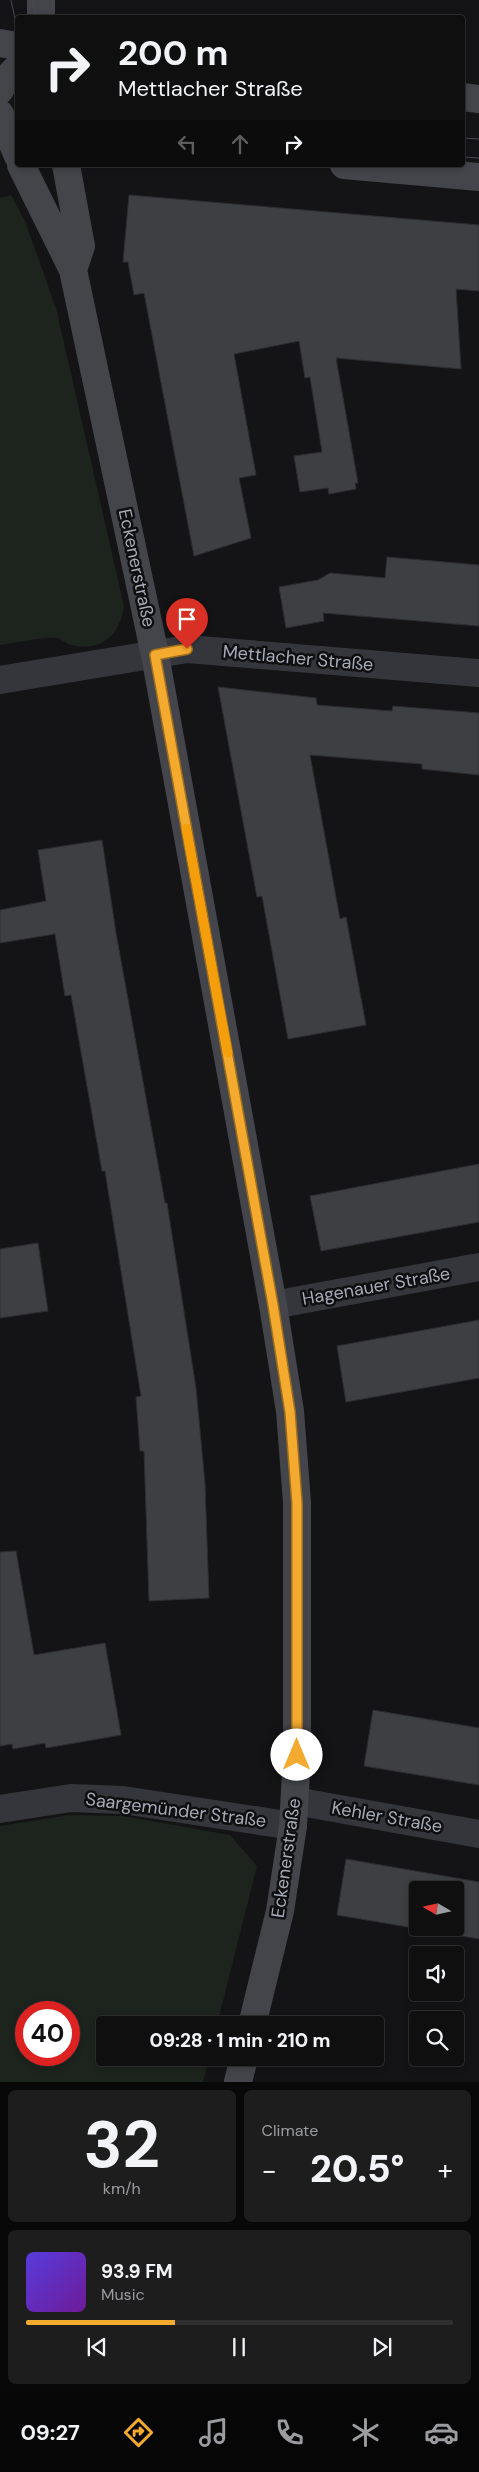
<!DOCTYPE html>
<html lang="en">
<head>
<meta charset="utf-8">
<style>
  body { margin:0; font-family:"DM Sans",sans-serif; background:#1d1d1e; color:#f1f3f6; height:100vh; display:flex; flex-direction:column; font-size:19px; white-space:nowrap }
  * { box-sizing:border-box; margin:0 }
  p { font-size:16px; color:#9b9c9f }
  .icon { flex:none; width:28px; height:28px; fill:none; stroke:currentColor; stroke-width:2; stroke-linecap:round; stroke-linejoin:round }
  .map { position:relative; height:2082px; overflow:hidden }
  .sheet { display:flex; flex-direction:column; gap:8px; padding:8px; background:#080809; flex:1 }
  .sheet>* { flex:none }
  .banner { position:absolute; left:15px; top:15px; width:450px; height:152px; border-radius:5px; box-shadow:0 2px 8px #0003,0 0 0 1px #2f2f30; background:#0f0f10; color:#f1f3f6; overflow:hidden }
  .needle { width:32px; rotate:279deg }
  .tools { position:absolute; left:409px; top:1881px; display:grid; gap:10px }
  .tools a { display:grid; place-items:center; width:55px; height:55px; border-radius:5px; background:#0f0f10; box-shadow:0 2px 8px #0003,0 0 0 1px #2f2f30; font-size:25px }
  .speed { position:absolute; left:15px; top:2001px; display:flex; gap:10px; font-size:25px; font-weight:700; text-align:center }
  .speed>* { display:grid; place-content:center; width:65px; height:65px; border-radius:50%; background:#0f0f10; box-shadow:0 2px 8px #0003,0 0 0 1px #2f2f30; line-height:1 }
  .speed .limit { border:8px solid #d22; background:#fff; color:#111 }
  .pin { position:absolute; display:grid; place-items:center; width:42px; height:42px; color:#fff; margin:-51px -21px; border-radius:50% 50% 50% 0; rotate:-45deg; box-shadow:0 0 5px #0007 }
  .pin .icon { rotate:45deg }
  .me { position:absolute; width:55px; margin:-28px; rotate:0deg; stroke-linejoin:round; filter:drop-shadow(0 0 4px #0008) }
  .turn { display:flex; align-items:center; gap:18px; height:105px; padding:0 20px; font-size:22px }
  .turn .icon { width:65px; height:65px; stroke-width:2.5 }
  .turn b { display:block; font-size:35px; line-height:42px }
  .lanes { display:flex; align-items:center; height:48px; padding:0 20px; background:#0003; justify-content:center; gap:25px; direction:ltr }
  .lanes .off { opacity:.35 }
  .big { font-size:38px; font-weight:800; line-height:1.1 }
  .sheet .tile { flex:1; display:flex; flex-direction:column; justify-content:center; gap:8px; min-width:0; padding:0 18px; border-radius:8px; background:#1d1d1e }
  .sheet .dial { align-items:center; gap:0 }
  .dial b { font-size:65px; line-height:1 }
  .song { display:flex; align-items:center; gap:15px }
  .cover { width:60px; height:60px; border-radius:8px; background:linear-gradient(135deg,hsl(250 70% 55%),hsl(280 70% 35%)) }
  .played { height:5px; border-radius:2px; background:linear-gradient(90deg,#f3aa2e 35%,#2f2f30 35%) }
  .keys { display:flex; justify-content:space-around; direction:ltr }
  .heat { display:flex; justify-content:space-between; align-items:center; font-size:28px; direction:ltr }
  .sheet .tiles { flex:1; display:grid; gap:8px; grid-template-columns:1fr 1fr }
  .tile:last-child { grid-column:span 2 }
  .trip { position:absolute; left:96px; top:2016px; width:288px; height:50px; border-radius:5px; background:#0f0f10; box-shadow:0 2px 8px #0003,0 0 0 1px #2f2f30; font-weight:800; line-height:50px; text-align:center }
  .menu { display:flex; height:80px; justify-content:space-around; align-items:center; background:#060606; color:#9b9c9f }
  .menu .icon { width:35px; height:35px }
  .menu .on { color:#f3aa2e }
  .menu b { font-size:22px; color:#f1f3f6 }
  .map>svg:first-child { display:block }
  .green { fill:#1c241d; fill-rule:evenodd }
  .building { fill:#3e3f43; stroke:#2e2e32; fill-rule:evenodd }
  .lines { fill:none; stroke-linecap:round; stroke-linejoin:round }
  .street { stroke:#35363b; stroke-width:28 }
  .secondary { stroke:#43454b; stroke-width:28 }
  .tram { stroke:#484a50; stroke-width:1 }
  .route-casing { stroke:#9e6e1e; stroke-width:12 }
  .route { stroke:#f3aa2e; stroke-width:9 }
  .slow { stroke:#f59e0b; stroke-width:9 }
  .labels { text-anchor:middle; stroke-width:5; stroke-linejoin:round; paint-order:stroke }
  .street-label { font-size:18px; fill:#a5abb6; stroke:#0f0f11 }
</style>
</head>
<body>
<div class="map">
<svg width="479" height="2082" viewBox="0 0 479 2082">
  <rect width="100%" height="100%" fill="#141416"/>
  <!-- green -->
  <path class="green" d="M11 195 25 221 56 308 124 606C120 635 102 652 71 645 66 644 62 639 57 638 48 636 12 643 0 645V198Z
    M69 1815 123 1816 230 1835 257 1866 217 2025H105V2058H209L203 2082H0V1826ZM26 2012H69V2055H26Z"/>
  <!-- building -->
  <path class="building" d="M129 195 479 225V291L456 289 461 369 336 358 358 483H355L356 489 329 494 328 488 300 492 294 456 322 452 310 377 305 378 299 341 234 354 256 475 239 478 251 538 194 556 144 293 134 295 128 262H123Z
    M387 557 479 565V626L323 613 324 621 286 628 279 587 318 580 330 573 385 578Z
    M218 687 316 698 317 705 392 711 393 706 479 713V775L422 769V764L310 755 340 919 346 917 366 1025 288 1039 262 896 257 897Z
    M102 840 116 933 165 1203H167L196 1388 205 1484 209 1598 149 1601 144 1451H140L136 1397 141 1396 105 1171H102L71 995 65 996 55 934 0 943V910L46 901 38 850Z
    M479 1164V1222L321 1251 310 1196Z
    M38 1243 48 1311 0 1318V1249Z
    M479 1320V1378L346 1402 337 1346Z
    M16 1551 34 1655 105 1643 121 1735 46 1748 45 1743 13 1749 12 1744 0 1746V1552Z
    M373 1710 479 1728V1785L364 1766Z
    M346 1859 479 1882V1939L337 1915ZM418 1890H455V1928H418Z"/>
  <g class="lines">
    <!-- street -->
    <path class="street" d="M0 680 187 649 479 673
      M273 1305 479 1267
      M295 1801 479 1834
      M0 1809 71 1798 123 1800 293 1826"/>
    <!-- secondary -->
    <path class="secondary" d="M41 0V18
      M0 43 18 46
      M0 90 4 81 18 67
      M462 97 479 99
      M0 114 18 156
      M21 165 73 270 155 655 273 1305 290 1411 297 1503V1755L293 1826 280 1911 252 2025
      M66 165 81 246 73 270
      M344 165 479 177
      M238 2082 244 2058"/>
    <!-- tram -->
    <path class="tram" d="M11 0 18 33
      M32 0 37 18
      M462 138 479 139
      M462 157 479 158"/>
  </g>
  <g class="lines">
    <defs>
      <path id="route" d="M187 649 155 655 273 1305 290 1412 297 1503V1755"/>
    </defs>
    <!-- route casing -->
    <use href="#route" class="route-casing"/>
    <!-- route -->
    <use href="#route" class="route"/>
    <!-- slow -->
    <path class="slow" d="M186 828 228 1053"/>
  </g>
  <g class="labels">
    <!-- street labels -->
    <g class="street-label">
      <text transform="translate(137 568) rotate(78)" y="6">Eckenerstraße</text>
      <text transform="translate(298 658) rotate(5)" y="6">Mettlacher Straße</text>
      <text transform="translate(376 1286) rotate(-10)" y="6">Hagenauer Straße</text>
      <text transform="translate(176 1810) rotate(7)" y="6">Saargemünder Straße</text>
      <text transform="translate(387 1817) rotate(10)" y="6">Kehler Straße</text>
      <text transform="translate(286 1858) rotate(-82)" y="6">Eckenerstraße</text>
    </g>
  </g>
</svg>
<div class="tools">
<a><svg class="needle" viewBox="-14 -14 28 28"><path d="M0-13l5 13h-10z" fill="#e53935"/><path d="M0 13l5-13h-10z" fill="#9b9c9f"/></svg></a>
<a><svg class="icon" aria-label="sound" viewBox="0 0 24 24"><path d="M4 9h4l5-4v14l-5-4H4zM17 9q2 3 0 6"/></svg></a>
<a><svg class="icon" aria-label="search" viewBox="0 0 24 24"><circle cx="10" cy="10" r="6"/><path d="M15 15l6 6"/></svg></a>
</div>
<div class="speed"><div class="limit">40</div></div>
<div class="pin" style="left:187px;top:649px;background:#d93025"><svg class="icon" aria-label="arrive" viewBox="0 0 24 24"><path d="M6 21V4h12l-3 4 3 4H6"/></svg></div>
<svg class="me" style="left:297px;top:1755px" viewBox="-20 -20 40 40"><circle r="19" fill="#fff"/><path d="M0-13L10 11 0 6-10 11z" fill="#f3aa2e"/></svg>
<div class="trip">09:28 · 1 min · 210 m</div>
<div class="banner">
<div class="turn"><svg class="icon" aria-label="right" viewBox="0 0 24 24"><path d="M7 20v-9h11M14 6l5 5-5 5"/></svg><div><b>200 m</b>Mettlacher Straße</div></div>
<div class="lanes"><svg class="icon off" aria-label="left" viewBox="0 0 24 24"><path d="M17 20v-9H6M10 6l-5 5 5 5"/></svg><svg class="icon off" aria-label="ahead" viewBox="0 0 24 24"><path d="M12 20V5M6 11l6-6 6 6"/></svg><svg class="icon" aria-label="right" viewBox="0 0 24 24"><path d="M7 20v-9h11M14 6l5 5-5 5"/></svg></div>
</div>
</div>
<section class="sheet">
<div class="tiles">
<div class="tile dial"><b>32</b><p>km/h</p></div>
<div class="tile"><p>Climate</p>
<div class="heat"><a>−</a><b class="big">20.5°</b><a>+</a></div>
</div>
<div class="tile">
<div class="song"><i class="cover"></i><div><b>93.9 FM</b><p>Music</p></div></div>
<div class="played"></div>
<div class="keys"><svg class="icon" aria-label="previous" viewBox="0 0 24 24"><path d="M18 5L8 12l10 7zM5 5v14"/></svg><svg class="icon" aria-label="pause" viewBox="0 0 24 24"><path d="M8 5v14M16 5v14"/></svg><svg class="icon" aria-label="next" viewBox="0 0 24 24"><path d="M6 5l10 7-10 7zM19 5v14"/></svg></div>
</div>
</div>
</section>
<nav class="menu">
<b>09:27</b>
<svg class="icon on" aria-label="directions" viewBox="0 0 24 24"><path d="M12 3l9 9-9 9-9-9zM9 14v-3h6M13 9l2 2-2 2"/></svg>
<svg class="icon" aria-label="music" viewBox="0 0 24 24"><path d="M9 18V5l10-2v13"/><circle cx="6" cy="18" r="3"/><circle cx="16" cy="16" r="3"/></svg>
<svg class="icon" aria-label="phone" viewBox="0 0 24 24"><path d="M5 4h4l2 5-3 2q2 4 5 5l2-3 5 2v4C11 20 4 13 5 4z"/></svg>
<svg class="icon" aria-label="climate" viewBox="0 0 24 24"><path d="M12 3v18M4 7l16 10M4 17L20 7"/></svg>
<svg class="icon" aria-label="car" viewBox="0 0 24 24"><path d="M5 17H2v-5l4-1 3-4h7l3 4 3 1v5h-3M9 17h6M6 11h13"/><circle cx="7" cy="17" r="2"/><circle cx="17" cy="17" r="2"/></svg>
</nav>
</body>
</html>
